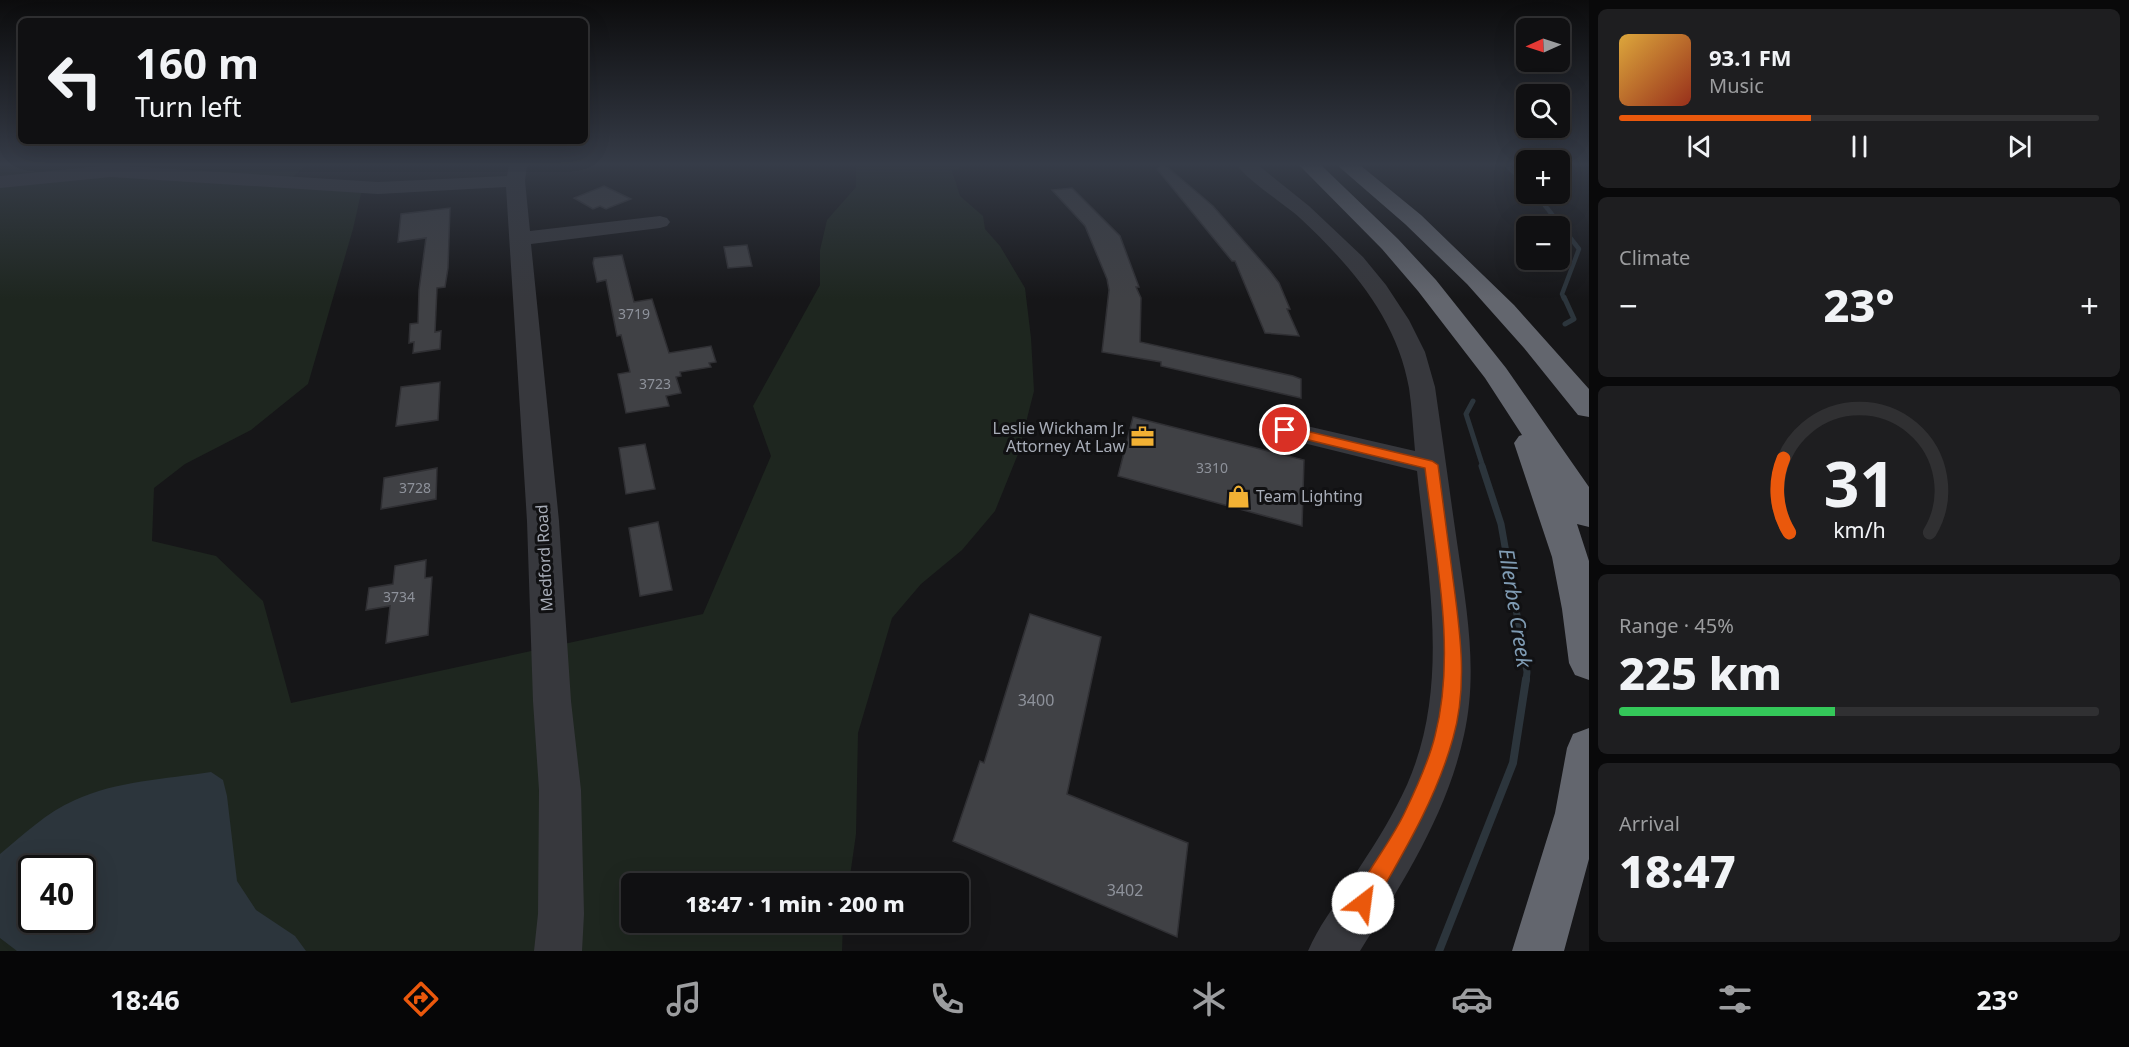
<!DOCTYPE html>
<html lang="en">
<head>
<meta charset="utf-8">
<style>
  body { margin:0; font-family:"Noto Sans",sans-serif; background:#1e1e20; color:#f1f3f6; height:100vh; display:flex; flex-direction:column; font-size:22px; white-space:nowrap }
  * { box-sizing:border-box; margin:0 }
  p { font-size:20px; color:#9c9d9f }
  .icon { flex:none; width:33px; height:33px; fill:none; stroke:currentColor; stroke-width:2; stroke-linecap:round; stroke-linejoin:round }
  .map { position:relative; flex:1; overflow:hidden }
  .drawer { display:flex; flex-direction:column; gap:9px; padding:9px; background:#09090a; width:540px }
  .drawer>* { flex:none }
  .top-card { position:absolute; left:18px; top:18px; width:570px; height:126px; border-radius:9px; box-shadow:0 6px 24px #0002,0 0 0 2px #303032; background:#101012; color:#f1f3f6; overflow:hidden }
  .needle { width:39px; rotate:267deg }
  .fabs { position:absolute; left:1516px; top:18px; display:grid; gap:12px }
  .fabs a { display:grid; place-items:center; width:54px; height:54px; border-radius:9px; background:#101012; box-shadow:0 6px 24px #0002,0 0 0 2px #303032; font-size:30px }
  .speed { position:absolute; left:18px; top:855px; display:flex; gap:12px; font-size:30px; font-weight:700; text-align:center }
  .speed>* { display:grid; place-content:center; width:78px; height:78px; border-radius:50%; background:#101012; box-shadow:0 6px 24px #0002,0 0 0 2px #303032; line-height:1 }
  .speed .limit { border:3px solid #111; border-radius:9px; background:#fff; color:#111 }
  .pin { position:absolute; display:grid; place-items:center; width:51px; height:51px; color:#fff; margin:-26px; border:3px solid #fff; border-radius:50%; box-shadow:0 2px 6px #0007 }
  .me { position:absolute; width:66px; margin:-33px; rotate:30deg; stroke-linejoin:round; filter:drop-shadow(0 0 4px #0008) }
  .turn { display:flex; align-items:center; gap:21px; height:126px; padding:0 18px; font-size:27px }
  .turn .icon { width:78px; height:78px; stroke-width:2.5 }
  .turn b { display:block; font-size:42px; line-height:51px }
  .big { font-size:45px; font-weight:800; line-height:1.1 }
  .drawer .tile { flex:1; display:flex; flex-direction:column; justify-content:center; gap:9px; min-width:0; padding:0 21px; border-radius:9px; background:#1e1e20 }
  .drawer .dial { align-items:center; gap:0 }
  .dial svg { height:156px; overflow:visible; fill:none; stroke:#303032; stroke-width:7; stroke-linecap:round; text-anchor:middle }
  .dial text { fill:#f1f3f6; stroke:none }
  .song { display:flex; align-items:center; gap:18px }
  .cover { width:72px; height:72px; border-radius:9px; background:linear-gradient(135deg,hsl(40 70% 55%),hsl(10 70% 35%)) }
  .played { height:6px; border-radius:3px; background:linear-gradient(90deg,#ea580c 40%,#303032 40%) }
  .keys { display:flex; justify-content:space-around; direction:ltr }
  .heat { display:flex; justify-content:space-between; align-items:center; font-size:33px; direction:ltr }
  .charge { height:9px; border-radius:4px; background:linear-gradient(90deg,#34c759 45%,#303032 0) }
  .trip { position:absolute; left:621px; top:873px; width:348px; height:60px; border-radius:9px; background:#101012; box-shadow:0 6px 24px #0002,0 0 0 2px #303032; font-weight:800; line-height:60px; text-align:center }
  .dock { display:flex; height:96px; justify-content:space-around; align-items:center; background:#060607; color:#9c9d9f }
  .dock .icon { width:42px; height:42px }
  .dock .current { color:#ea580c }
  .dock b { font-size:27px; color:#f1f3f6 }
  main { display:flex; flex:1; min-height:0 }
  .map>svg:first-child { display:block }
  .green { fill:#1e261f; fill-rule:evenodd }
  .water { fill:#2c353c; fill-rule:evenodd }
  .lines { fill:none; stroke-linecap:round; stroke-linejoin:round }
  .stream-far3 { stroke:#2c353c; stroke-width:4.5 }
  .stream-far2 { stroke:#2c353c; stroke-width:5 }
  .stream-far1 { stroke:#2c353c; stroke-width:7 }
  .stream { stroke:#2c353c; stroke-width:8 }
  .building { fill:#404145; stroke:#303034; stroke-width:1.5 }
  .minor { fill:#37383d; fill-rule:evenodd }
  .highway { fill:#63666e; fill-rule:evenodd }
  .route { fill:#ea580c; stroke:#983908; stroke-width:1.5 }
  .labels { text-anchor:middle; stroke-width:6; stroke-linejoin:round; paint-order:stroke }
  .number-label { font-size:14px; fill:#8e929b }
  .poi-label { font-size:16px; fill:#a8adb8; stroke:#111113; text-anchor:end }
  .street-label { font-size:16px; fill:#a8adb8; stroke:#111113 }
  .near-number-label { font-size:16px; fill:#8e929b }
  .near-water-label { font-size:21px; font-style:italic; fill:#7f9bb3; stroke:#111113 }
</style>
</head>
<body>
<main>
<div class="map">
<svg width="1589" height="951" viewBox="0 0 1589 951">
  <rect width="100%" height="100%" fill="#161618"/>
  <!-- green -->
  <path class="green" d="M0 165H306L286 183 362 189 353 229 308 384 251 430 185 464 154 488 152 541 216 556 263 601 291 703 703 614 771 456 753 406 820 285V250L827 220 856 187V165H966L952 171 960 196 983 216 985 229 1000 246 1025 288 1031 338 1034 391 1018 454 995 511 962 550 921 584 892 618 858 733 856 834 849 883 632 884V922L843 923 842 951H0ZM32 868H82V920H32Z"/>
  <!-- water -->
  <path class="water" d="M211 772 223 780 227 796 237 881 256 910 295 936 306 951H17L0 938V854C23 835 47 812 75 800 116 781 166 779 211 772ZM32 868H82V920H32Z"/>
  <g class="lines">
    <!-- stream-far3 -->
    <path class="stream-far3" d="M1506 165 1527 184
      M1536 194 1579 249 1562 294 1564 299"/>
    <!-- stream-far2 -->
    <path class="stream-far2" d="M1564 297 1574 319 1565 324
      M1473 401 1466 414 1483 467"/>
    <!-- stream-far1 -->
    <path class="stream-far1" d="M1482 466 1501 524 1527 672 1526 681"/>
    <!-- stream -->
    <path class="stream" d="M1439 951 1513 763 1526 679"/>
  </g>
  <!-- building -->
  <path class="building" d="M1161 165H1165L1213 206 1270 271 1279 283 1290 309H1287L1299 336 1265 333 1235 261H1232L1157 169Z
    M604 186 631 199 606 209 600 206 593 209 574 198Z
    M1072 188 1120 236 1139 287H1136L1141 298 1140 342 1293 376 1301 379V398L1161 366V362L1102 352 1109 290 1107 279 1085 226 1052 190Z
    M450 208 448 268 445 287 437 288 435 332 441 331 440 349 413 353 414 342 409 343 410 324 418 323 419 290 426 238 398 242 401 214Z
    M747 245 752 266 728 268 724 247Z
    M622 255 634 302 652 299 669 353 711 346 716 362 709 363 711 367 680 372 681 376 676 377 681 393 666 396 669 406 626 413 618 374 630 372 621 335 617 336 606 280 597 282 593 263 594 258Z
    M440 382 438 420 396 426 401 387Z
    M1133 417 1304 460 1302 526 1118 476Z
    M645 444 655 489 626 494 619 448Z
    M437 468 436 499 381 509 384 478Z
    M658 522 672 590 640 596 629 528Z
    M426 560 425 578 432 577 428 635 386 643 390 606 366 610 369 588 393 584 395 566Z
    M1030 614 1101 637 1067 794 1188 843 1177 937 953 841 980 761 984 763Z"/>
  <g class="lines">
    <!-- minor -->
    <path class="minor" d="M110 165 378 182 507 176 509 165H527L525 181 530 231 660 216 667 218 670 222 667 226 660 228 531 244 559 521 571 701 581 790 584 914 582 951H534L538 914 539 790 533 701 527 521 506 187 378 194 111 177 0 188V176Z
      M1237 165H1258L1309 206 1363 257 1386 285 1409 320 1425 352 1435 387C1443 441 1450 495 1458 549 1467 611 1478 673 1464 735 1447 814 1402 884 1360 951H1308C1318 927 1334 907 1348 885 1365 859 1382 834 1396 807 1454 702 1429 585 1417 471L1275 436 1271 430 1275 424 1285 421 1415 451C1413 430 1412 408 1409 388 1397 318 1350 265 1300 218 1283 203 1249 182 1237 165Z"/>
    <!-- highway -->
    <path class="highway" d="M1299 165H1321L1398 239 1436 280 1506 368 1589 487V527L1577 524 1589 561V680L1575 675 1569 663 1562 609 1552 557 1514 443 1519 436 1522 435 1485 378 1418 291 1382 249Z
      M1337 165H1360L1421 215 1514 305 1589 389V417L1578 415 1524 348 1467 284 1405 224Z
      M1589 728V859L1564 951H1512L1555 813 1567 748 1573 734Z"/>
  </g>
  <!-- sky -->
  <linearGradient id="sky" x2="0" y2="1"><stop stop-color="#0c0c0d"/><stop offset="0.55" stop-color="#363c48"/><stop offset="1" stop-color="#363c48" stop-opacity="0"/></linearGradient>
  <rect width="1589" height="299" fill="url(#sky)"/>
  <!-- route -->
  <path class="route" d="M1285 426 1432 461 1438 465C1443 503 1448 541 1453 579 1460 631 1468 686 1453 738 1436 800 1402 855 1370 911L1363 914 1355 911 1352 903C1366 871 1390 844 1405 812 1416 789 1429 761 1435 736 1457 652 1435 553 1425 468L1280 433 1279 430 1280 427Z"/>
  <!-- icons -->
  <defs>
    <symbol id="office-bare" viewBox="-9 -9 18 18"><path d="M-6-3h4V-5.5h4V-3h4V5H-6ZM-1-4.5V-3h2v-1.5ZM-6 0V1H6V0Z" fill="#f2b134" stroke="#111113" stroke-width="2.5" paint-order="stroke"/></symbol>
    <symbol id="shop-bare" viewBox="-9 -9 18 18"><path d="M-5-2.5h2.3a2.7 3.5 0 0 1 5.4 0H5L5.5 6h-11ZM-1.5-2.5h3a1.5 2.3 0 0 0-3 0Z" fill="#f2b134" stroke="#111113" stroke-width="2.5" paint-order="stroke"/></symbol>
  </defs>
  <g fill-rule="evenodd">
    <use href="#office-bare" x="1126" y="420" width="33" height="33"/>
    <use href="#shop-bare" x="1222" y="480" width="33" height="33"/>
  </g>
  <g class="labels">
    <!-- number labels -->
    <g class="number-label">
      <text x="634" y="319">3719</text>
      <text x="655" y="389">3723</text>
      <text x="1212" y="473">3310</text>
      <text x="415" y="493">3728</text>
      <text x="399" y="602">3734</text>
    </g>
    <!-- poi labels -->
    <g class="poi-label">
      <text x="1125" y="434">Leslie Wickham Jr.<tspan x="1125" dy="18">Attorney At Law</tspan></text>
      <text x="1256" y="502" text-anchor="start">Team Lighting</text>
    </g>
    <!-- street labels -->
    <g class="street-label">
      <text transform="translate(544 558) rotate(-93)" y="6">Medford Road</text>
    </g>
    <!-- near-number labels -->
    <g class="near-number-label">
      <text x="1036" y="706">3400</text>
      <text x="1125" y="896">3402</text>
    </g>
    <!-- near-water labels -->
    <g class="near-water-label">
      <text transform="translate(1515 608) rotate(81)" y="7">Ellerbe Creek</text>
    </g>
  </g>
</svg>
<div class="fabs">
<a><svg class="needle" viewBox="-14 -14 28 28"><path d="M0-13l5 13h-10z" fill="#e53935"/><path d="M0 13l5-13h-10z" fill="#9c9d9f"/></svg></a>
<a><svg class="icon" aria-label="search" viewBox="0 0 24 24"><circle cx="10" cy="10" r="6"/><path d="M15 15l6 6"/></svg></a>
<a>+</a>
<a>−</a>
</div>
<div class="speed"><div class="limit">40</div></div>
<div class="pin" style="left:1285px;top:430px;background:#d93025"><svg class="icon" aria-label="arrive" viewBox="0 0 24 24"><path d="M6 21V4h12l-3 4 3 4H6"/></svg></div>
<svg class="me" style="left:1363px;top:903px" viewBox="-20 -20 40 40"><circle r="19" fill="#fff"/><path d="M0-13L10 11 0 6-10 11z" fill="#ea580c"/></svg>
<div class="trip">18:47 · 1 min · 200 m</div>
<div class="top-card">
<div class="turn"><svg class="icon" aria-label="left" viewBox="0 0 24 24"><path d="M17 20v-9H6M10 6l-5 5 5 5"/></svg><div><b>160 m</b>Turn left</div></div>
</div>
</div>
<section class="drawer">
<div class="tile">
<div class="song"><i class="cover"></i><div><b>93.1 FM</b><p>Music</p></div></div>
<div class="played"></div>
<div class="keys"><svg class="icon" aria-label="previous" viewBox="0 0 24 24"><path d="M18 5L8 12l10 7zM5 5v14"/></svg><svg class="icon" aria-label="pause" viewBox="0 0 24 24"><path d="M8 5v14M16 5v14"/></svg><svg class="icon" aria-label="next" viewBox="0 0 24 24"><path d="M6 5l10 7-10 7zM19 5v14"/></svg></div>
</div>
<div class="tile"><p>Climate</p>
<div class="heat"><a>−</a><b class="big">23°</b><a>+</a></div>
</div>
<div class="tile dial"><svg viewBox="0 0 100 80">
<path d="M14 69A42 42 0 1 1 86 69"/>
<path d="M14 69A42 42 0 0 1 11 31" stroke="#ea580c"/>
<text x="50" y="56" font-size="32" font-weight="700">31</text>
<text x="50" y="72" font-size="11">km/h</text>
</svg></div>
<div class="tile"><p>Range · 45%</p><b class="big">225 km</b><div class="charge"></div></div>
<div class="tile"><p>Arrival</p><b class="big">18:47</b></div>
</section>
</main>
<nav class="dock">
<b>18:46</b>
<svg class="icon current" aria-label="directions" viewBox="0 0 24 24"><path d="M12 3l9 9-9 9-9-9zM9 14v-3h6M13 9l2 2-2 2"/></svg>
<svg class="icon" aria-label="music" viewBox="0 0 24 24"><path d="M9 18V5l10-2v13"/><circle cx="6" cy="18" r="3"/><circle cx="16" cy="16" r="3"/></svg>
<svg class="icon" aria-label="phone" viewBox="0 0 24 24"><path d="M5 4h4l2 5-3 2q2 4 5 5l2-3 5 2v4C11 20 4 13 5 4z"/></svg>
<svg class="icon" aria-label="climate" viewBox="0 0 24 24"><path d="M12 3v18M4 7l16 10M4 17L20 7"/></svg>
<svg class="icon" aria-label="car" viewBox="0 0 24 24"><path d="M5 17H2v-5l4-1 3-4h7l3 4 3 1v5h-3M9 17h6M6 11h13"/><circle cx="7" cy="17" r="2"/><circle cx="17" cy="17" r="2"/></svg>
<svg class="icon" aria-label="filters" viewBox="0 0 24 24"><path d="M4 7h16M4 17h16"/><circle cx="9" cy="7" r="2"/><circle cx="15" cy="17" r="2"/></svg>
<b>23°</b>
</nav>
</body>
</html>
